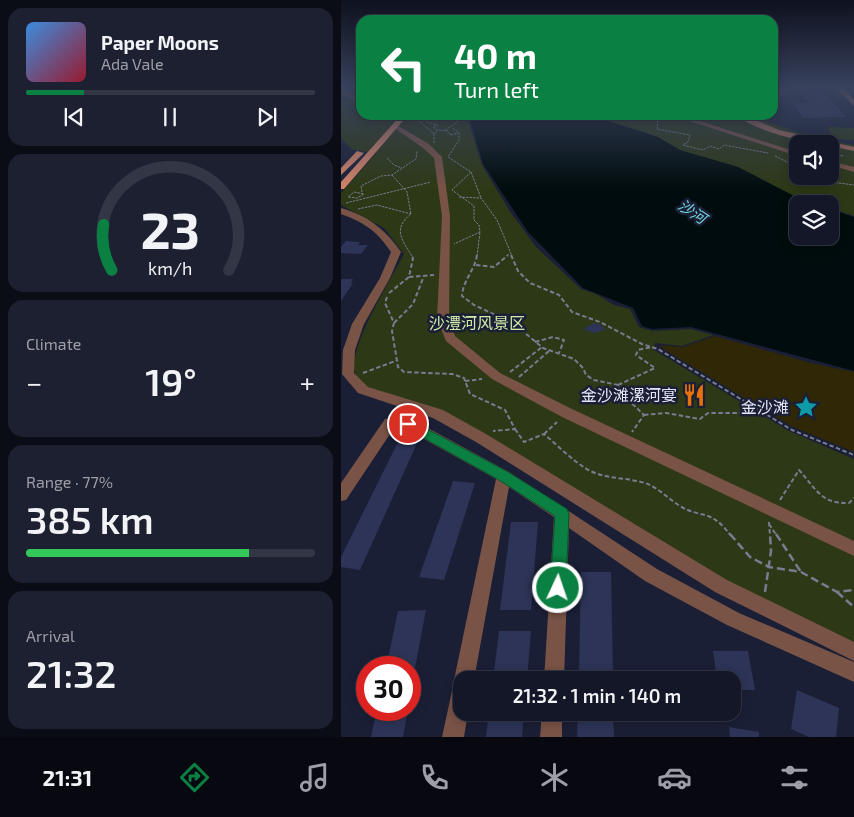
<!DOCTYPE html>
<html lang="en">
<head>
<meta charset="utf-8">
<style>
  body { margin:0; font-family:"Exo 2","Noto Sans SC",sans-serif; background:#1d2030; color:#f1f3f6; height:100vh; display:flex; flex-direction:column; font-size:19px; white-space:nowrap }
  * { box-sizing:border-box; margin:0 }
  p { font-size:16px; color:#9d9fa8 }
  .icon { flex:none; width:28px; height:28px; fill:none; stroke:currentColor; stroke-width:2; stroke-linecap:round; stroke-linejoin:round }
  .map { position:relative; flex:1; overflow:hidden }
  .drawer { display:flex; flex-direction:column; gap:8px; padding:8px; background:#0b0d16; width:341px }
  .drawer>* { flex:none }
  .top-card { position:absolute; left:15px; top:15px; width:422px; height:105px; border-radius:15px; box-shadow:0 2px 12px #0003,0 0 0 1px #333645; background:#0b8043; color:#fff; overflow:hidden }
  .controls { position:absolute; left:448px; top:135px; display:grid; gap:10px }
  .controls a { display:grid; place-items:center; width:50px; height:50px; border-radius:10px; background:#141728; box-shadow:0 2px 12px #0003,0 0 0 1px #333645; font-size:25px }
  .speed { position:absolute; left:15px; top:656px; display:flex; gap:10px; font-size:25px; font-weight:700; text-align:center }
  .speed>* { display:grid; place-content:center; width:65px; height:65px; border-radius:50%; background:#141728; box-shadow:0 2px 12px #0003,0 0 0 1px #333645; line-height:1 }
  .speed .limit { border:8px solid #d22; background:#fff; color:#111 }
  .pin { position:absolute; display:grid; place-items:center; width:42px; height:42px; color:#fff; margin:-21px; border:2px solid #fff; border-radius:50%; box-shadow:0 1px 5px #0007 }
  .me { position:absolute; width:55px; margin:-28px; rotate:3deg; stroke-linejoin:round; filter:drop-shadow(0 0 4px #0008) }
  .turn { display:flex; align-items:center; gap:18px; height:105px; padding:0 15px; font-size:22px }
  .turn .icon { width:65px; height:65px; stroke-width:2.5 }
  .turn b { display:block; font-size:35px; line-height:42px }
  .big { font-size:38px; font-weight:600; line-height:1.1 }
  .drawer .card { flex:1; display:flex; flex-direction:column; justify-content:center; gap:8px; min-width:0; padding:0 18px; border-radius:15px; background:#1d2030 }
  .drawer .dial { align-items:center; gap:0 }
  .dial svg { height:130px; overflow:visible; fill:none; stroke:#333645; stroke-width:7; stroke-linecap:round; text-anchor:middle }
  .dial text { fill:#f1f3f6; stroke:none }
  .song { display:flex; align-items:center; gap:15px }
  .cover { width:60px; height:60px; border-radius:8px; background:linear-gradient(135deg,hsl(210 70% 55%),hsl(350 70% 35%)) }
  .played { height:5px; border-radius:2px; background:linear-gradient(90deg,#0b8043 20%,#333645 20%) }
  .keys { display:flex; justify-content:space-around; direction:ltr }
  .heat { display:flex; justify-content:space-between; align-items:center; font-size:28px; direction:ltr }
  .charge { height:8px; border-radius:4px; background:linear-gradient(90deg,#34c759 77%,#333645 0) }
  .trip { position:absolute; left:112px; top:671px; width:288px; height:50px; border-radius:15px; background:#141728; box-shadow:0 2px 12px #0003,0 0 0 1px #333645; font-weight:600; line-height:50px; text-align:center }
  .tab-bar { display:flex; height:80px; justify-content:space-around; align-items:center; background:#080910; color:#9d9fa8 }
  .tab-bar .icon { width:35px; height:35px }
  .tab-bar .current { color:#0b8043 }
  .tab-bar b { font-size:22px; color:#f1f3f6 }
  main { display:flex; flex:1; min-height:0 }
  .map>svg:first-child { display:block }
  .green { fill:#2d3916; fill-rule:evenodd }
  .sand { fill:#302706 }
  .water { fill:#000c0d }
  .building { fill:#2d3457 }
  .lines { fill:none; stroke-linecap:round; stroke-linejoin:round }
  .path-far2 { stroke:#777c90; stroke-width:1; stroke-dasharray:2.5 1; stroke-linecap:butt }
  .path-far1 { stroke:#777c90; stroke-width:2; stroke-dasharray:4.5 2.5; stroke-linecap:butt }
  .path { stroke:#777c90; stroke-width:2.5; stroke-dasharray:8 4; stroke-linecap:butt }
  .street { fill:#795346; fill-rule:evenodd }
  .secondary { fill:#ab6f5a; fill-rule:evenodd }
  .primary { fill:#d28469; fill-rule:evenodd }
  .route { fill:#0b8043; stroke:#07532c }
  .labels { text-anchor:middle; stroke-width:5; stroke-linejoin:round; paint-order:stroke }
  .far-water-label { font-size:15px; font-style:italic; fill:#74d5dc; stroke:#1a1f36 }
  .park-label { font-size:16px; fill:#d2eca8; stroke:#1a1f36 }
  .poi-label { font-size:16px; fill:#e2e6f6; stroke:#1a1f36; text-anchor:end }
</style>
</head>
<body>
<main>
<section class="drawer">
<div class="card">
<div class="song"><i class="cover"></i><div><b>Paper Moons</b><p>Ada Vale</p></div></div>
<div class="played"></div>
<div class="keys"><svg class="icon" aria-label="previous" viewBox="0 0 24 24"><path d="M18 5L8 12l10 7zM5 5v14"/></svg><svg class="icon" aria-label="pause" viewBox="0 0 24 24"><path d="M8 5v14M16 5v14"/></svg><svg class="icon" aria-label="next" viewBox="0 0 24 24"><path d="M6 5l10 7-10 7zM19 5v14"/></svg></div>
</div>
<div class="card dial"><svg viewBox="0 0 100 80">
<path d="M14 69A42 42 0 1 1 86 69"/>
<path d="M14 69A42 42 0 0 1 9 41" stroke="#0b8043"/>
<text x="50" y="56" font-size="32" font-weight="700">23</text>
<text x="50" y="72" font-size="11">km/h</text>
</svg></div>
<div class="card"><p>Climate</p>
<div class="heat"><a>−</a><b class="big">19°</b><a>+</a></div>
</div>
<div class="card"><p>Range · 77%</p><b class="big">385 km</b><div class="charge"></div></div>
<div class="card"><p>Arrival</p><b class="big">21:32</b></div>
</section>
<div class="map">
<svg width="513" height="737" viewBox="0 0 513 737">
  <rect width="100%" height="100%" fill="#1a1f36"/>
  <!-- green -->
  <path class="green" d="M0 86H20V115H125L141 165 168 210 195 247 240 289 255 294 273 305 289 309 298 327 311 331 350 329 372 335 341 346 314 343 313 350 448 431 513 459V644L389 583 115 420 26 387C21 382 13 376 13 368 11 342 50 279 63 254L43 228 0 205V193L35 153 12 150 0 138Z
    M250 115H407L459 133 513 145V216L489 208V204H475L457 198 397 167 339 150 317 137ZM456 144H489V176H456Z
    M486 127 513 128V140L493 139Z"/>
  <!-- sand -->
  <path class="sand" d="M374 336 470 363 513 372V452L450 426 324 350 319 345 342 347Z"/>
  <!-- water -->
  <path class="water" d="M127 115H249L317 137 339 150 397 167 457 198 473 204H456V236H489V209L513 217V371L350 327 311 329 301 326 292 308 242 288 187 232 142 164Z"/>
  <!-- building -->
  <path class="building" d="M456 86H478L505 117 462 118 453 103H468Z
    M5 241 19 242 17 245H27L20 254 0 253V247Z
    M0 279H12L10 283H12L0 301Z
    M253 323 258 324 265 329 254 333 242 329Z
    M58 440 77 441 19 570 0 567V557Z
    M112 481 134 483 103 580 78 577Z
    M170 522H197L190 610H159Z
    M240 572H270L272 674H238Z
    M85 610 74 668H45L57 611Z
    M158 631H190L186 680H152Z
    M372 651H407L414 690H391V680H376Z
    M456 690 498 708 495 737H468L450 729Z
    M36 710H67L62 737H30Z
    M148 712H183L181 737H145Z
    M237 712H272L273 737H236Z
    M388 727 418 732V737H389Z"/>
  <g class="lines">
    <!-- path-far2 -->
    <path class="path-far2" d="M79 115 76 116 78 121 93 134V143
      M90 115 85 116 86 122 97 125 92 127 96 130
      M285 115 317 121 316 129 349 135 347 142 342 145 362 150 369 146 378 149 383 145 427 153
      M112 128 118 133V140L107 157 130 172 111 190 133 206V220L138 225 139 232 113 244
      M104 130 115 123 118 115
      M93 134 96 130 107 131 109 135 118 133
      M489 154 503 156
      M434 156 456 167
      M46 158 53 165 61 168
      M130 172 140 198
      M51 175 66 192 70 214C52 228 60 239 71 256
      M471 176 483 181 513 185
      M13 192 23 194 16 198 7 197Z
      M21 192 20 186 40 176 51 175 75 159 76 151
      M118 197 140 198 156 220 171 256
      M5 203 90 182
      M17 209 36 205 70 214
      M136 256 139 232
      M166 256 168 254"/>
    <!-- path-far1 -->
    <path class="path-far1" d="M136 255C134 270 122 280 121 296L133 305 172 323 202 348 233 359 242 368 245 375 253 380 277 385 281 394 303 415 291 432
      M170 255 177 271 189 283 218 295 231 312 259 322 301 344 317 349 451 430 513 455
      M135 265 153 267 167 255
      M68 277 93 275
      M48 293 68 277 72 258 70 255
      M46 297 44 303 53 323 51 331 57 367 63 372 111 374 123 378 129 394 164 410 174 429 152 431
      M53 323 72 304 83 276
      M194 342 212 337 223 340 218 353
      M169 372 201 347
      M22 373 57 360
      M178 377 208 351
      M124 381 141 379
      M277 385 314 368 295 355 297 350 310 347
      M303 415 325 413 359 419 367 413H399L406 403
      M174 429 183 442 203 434C216 445 230 459 244 468 261 479 281 477 300 482 315 485 326 498 339 506 360 519 370 508 390 536
      M203 434 216 422
      M439 500 458 470C475 489 480 504 508 503L513 498
      M428 522 429 536
      M428 524 436 536"/>
    <!-- path -->
    <path class="path" d="M389 534 409 557 428 567 460 572 496 592 513 590
      M435 534 460 572
      M424 592 430 551 429 534
      M496 592 513 607"/>
    <!-- street -->
    <path class="street" d="M436 86H442L445 94 432 97V93L439 92Z
      M0 88 20 99V104L0 93Z
      M40 115H48L54 120 49 121Z
      M330 115H340L456 152V156Z
      M54 124 88 144 101 157 109 216 108 319 114 336 159 373 231 409 513 541V556L221 417 151 379 105 341 96 319 101 216 93 158 82 148 52 127 51 126Z
      M489 161 513 167V172L489 165Z
      M0 208C27 216 44 229 60 252L49 278 23 324 14 350 13 373 27 387 102 410 145 434 386 580 513 642V661L374 592 135 442 92 418 17 393 1 374 2 350 11 324 39 278 50 252C36 231 24 223 0 214Z
      M49 418 72 420 168 472 316 569 398 613 513 662V682L386 625 304 581 228 528 223 680H203L213 517 168 487 133 680H121V712H127L123 737H101L111 691 115 684 113 680 155 479 65 429 53 428 5 500 0 501V483L44 419Z
      M201 712H221V737H199Z"/>
    <!-- secondary -->
    <path class="secondary" d="M493 86H500L513 100V106Z
      M394 115H403L438 130 513 147V151L489 146V144C463 144 414 130 394 115Z"/>
    <!-- primary -->
    <path class="primary" d="M60 115H67L3 189H0V182Z
      M16 151 23 153 0 175V168Z"/>
  </g>
  <!-- sky -->
  <linearGradient id="sky" x2="0" y2="1"><stop stop-color="#0e111e"/><stop offset="0.46" stop-color="#38425d"/><stop offset="1" stop-color="#38425d" stop-opacity="0"/></linearGradient>
  <rect width="513" height="189" fill="url(#sky)"/>
  <!-- route -->
  <path class="route" d="M67 419 167 472 226 509 228 514 225 588 223 593 217 595 212 593 209 588 214 516 158 480 63 427 61 424Z"/>
  <!-- icons -->
  <defs>
    <symbol id="restaurant-bare" viewBox="-9 -9 18 18"><path d="M-5-6h1v4h1v-4h1v4h1v-4h1v5L-1.5 .5V6h-2V.5L-5-1ZM5-6V6H3V1.5H1.5Q1.5-4 5-6Z" fill="#e8710a" stroke="#1a1f36" stroke-width="2.5" paint-order="stroke"/></symbol>
    <symbol id="sight-bare" viewBox="-9 -9 18 18"><path d="M0-6L1.8-2.2L6-1.7L2.9 1.2L3.7 5.4L0 3.3L-3.7 5.4L-2.9 1.2L-6-1.7L-1.8-2.2Z" fill="#0f9aa8" stroke="#1a1f36" stroke-width="2.5" paint-order="stroke"/></symbol>
  </defs>
  <g fill-rule="evenodd">
    <use href="#restaurant-bare" x="337" y="379" width="32" height="32"/>
    <use href="#sight-bare" x="449" y="391" width="32" height="32"/>
  </g>
  <g class="labels">
    <!-- far-water labels -->
    <g class="far-water-label">
      <text transform="translate(351 212) rotate(33)" y="5">沙河</text>
    </g>
    <!-- park labels -->
    <g class="park-label">
      <text x="136" y="329">沙澧河风景区</text>
    </g>
    <!-- poi labels -->
    <g class="poi-label">
      <text x="336" y="401">金沙滩漯河宴</text>
      <text x="448" y="413">金沙滩</text>
    </g>
  </g>
</svg>
<div class="controls">
<a><svg class="icon" aria-label="sound" viewBox="0 0 24 24"><path d="M4 9h4l5-4v14l-5-4H4zM17 9q2 3 0 6"/></svg></a>
<a><svg class="icon" aria-label="layers" viewBox="0 0 24 24"><path d="M12 4l9 5-9 5-9-5zM3 14l9 5 9-5"/></svg></a>
</div>
<div class="speed"><div class="limit">30</div></div>
<div class="pin" style="left:67px;top:424px;background:#d93025"><svg class="icon" aria-label="arrive" viewBox="0 0 24 24"><path d="M6 21V4h12l-3 4 3 4H6"/></svg></div>
<svg class="me" style="left:217px;top:588px" viewBox="-20 -20 40 40"><circle r="17" fill="#0b8043" stroke="#fff" stroke-width="3"/><path d="M0-11L8 9 0 5-8 9z" fill="#fff"/></svg>
<div class="trip">21:32 · 1 min · 140 m</div>
<div class="top-card">
<div class="turn"><svg class="icon" aria-label="left" viewBox="0 0 24 24"><path d="M17 20v-9H6M10 6l-5 5 5 5"/></svg><div><b>40 m</b>Turn left</div></div>
</div>
</div>
</main>
<nav class="tab-bar">
<b>21:31</b>
<svg class="icon current" aria-label="directions" viewBox="0 0 24 24"><path d="M12 3l9 9-9 9-9-9zM9 14v-3h6M13 9l2 2-2 2"/></svg>
<svg class="icon" aria-label="music" viewBox="0 0 24 24"><path d="M9 18V5l10-2v13"/><circle cx="6" cy="18" r="3"/><circle cx="16" cy="16" r="3"/></svg>
<svg class="icon" aria-label="phone" viewBox="0 0 24 24"><path d="M5 4h4l2 5-3 2q2 4 5 5l2-3 5 2v4C11 20 4 13 5 4z"/></svg>
<svg class="icon" aria-label="climate" viewBox="0 0 24 24"><path d="M12 3v18M4 7l16 10M4 17L20 7"/></svg>
<svg class="icon" aria-label="car" viewBox="0 0 24 24"><path d="M5 17H2v-5l4-1 3-4h7l3 4 3 1v5h-3M9 17h6M6 11h13"/><circle cx="7" cy="17" r="2"/><circle cx="17" cy="17" r="2"/></svg>
<svg class="icon" aria-label="filters" viewBox="0 0 24 24"><path d="M4 7h16M4 17h16"/><circle cx="9" cy="7" r="2"/><circle cx="15" cy="17" r="2"/></svg>
</nav>
</body>
</html>
